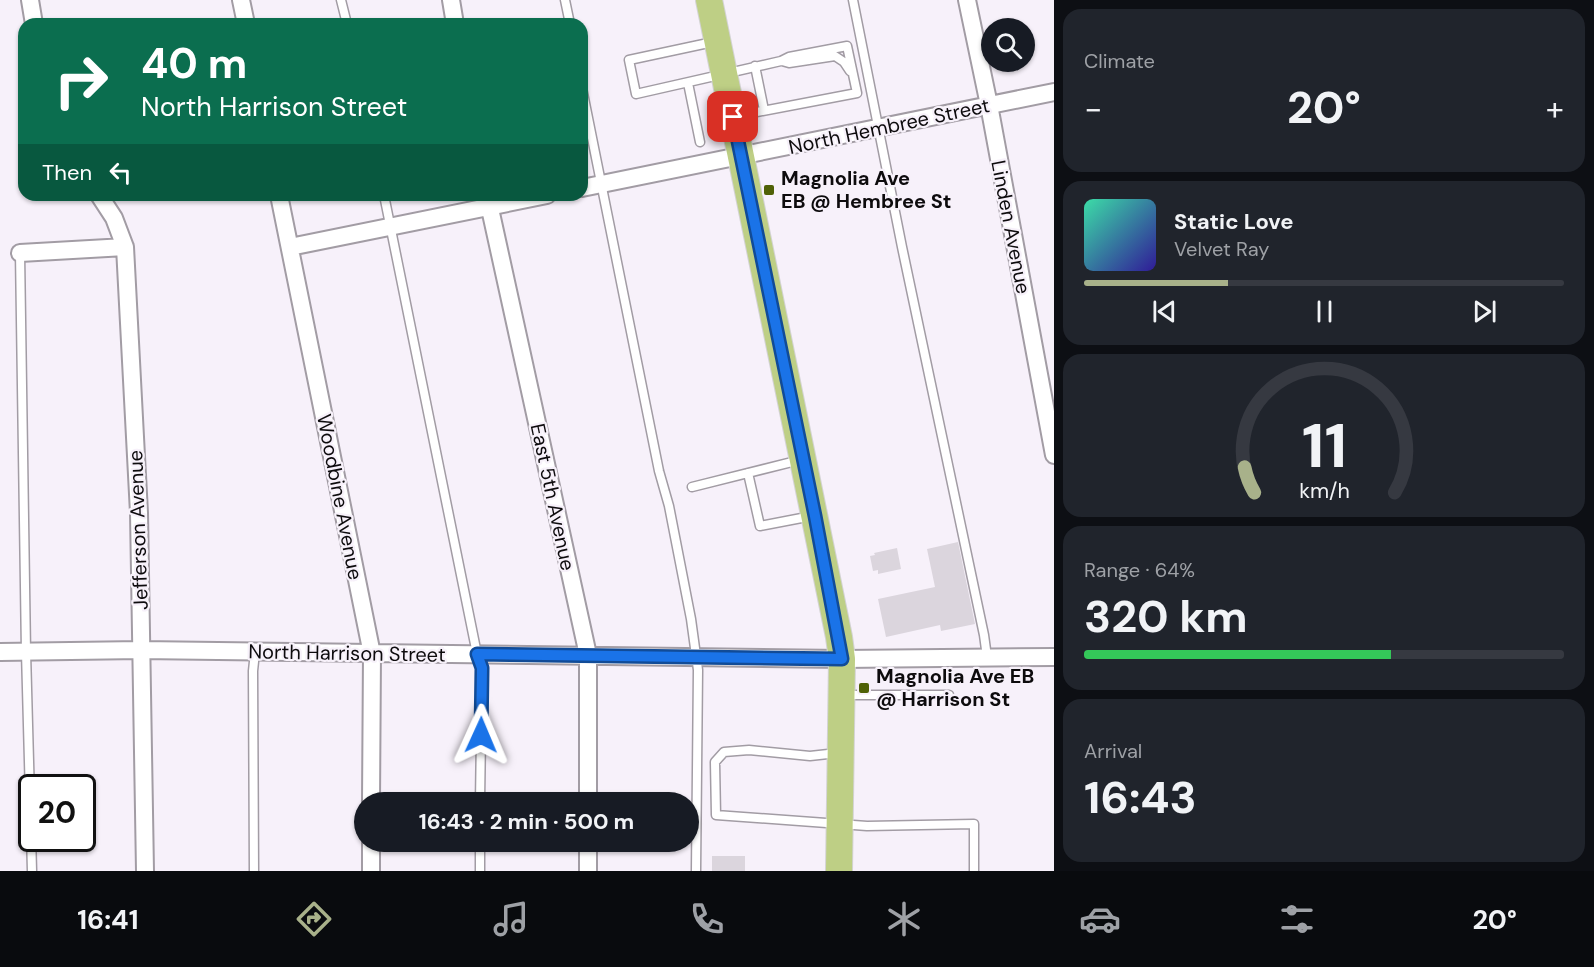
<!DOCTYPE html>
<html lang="en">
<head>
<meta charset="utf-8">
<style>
  body { margin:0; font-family:"DM Sans",sans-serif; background:#20242c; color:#f1f3f6; height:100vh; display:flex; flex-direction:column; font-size:22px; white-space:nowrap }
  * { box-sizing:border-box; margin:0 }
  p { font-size:20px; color:#9ea1a6 }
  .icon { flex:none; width:33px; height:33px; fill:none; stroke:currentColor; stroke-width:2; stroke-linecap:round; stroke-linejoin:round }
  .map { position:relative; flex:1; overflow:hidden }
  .details { display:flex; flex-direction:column; gap:9px; padding:9px; background:#0d0f14; width:540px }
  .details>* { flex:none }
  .guide { position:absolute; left:18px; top:18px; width:570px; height:183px; border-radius:18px; box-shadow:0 2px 4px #0004; background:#0b6e4f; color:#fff; overflow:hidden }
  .tools { position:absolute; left:981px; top:18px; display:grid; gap:12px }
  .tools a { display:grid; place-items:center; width:54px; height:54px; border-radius:50%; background:#171b24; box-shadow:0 2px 4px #0004; font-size:30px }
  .speed { position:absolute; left:18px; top:774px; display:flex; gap:12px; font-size:30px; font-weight:700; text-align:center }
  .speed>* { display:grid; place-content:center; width:78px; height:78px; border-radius:50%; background:#171b24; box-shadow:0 2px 4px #0004; line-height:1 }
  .speed .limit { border:3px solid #111; border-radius:9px; background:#fff; color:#111 }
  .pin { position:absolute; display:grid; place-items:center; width:51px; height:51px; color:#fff; margin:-26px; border-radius:12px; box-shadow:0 3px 9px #0006 }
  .me { position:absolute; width:66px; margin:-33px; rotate:1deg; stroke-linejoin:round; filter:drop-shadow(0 0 4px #0008) }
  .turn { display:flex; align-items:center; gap:21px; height:126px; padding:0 24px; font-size:27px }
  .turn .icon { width:78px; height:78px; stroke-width:2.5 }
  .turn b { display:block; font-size:42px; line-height:51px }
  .then { display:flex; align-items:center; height:57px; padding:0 24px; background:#0003; gap:12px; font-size:22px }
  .big { font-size:45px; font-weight:700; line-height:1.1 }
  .details .tile { flex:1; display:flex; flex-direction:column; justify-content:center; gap:9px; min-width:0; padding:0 21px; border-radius:18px; background:#20242c }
  .details .dial { align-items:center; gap:0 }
  .dial svg { height:156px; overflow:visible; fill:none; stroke:#363941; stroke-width:7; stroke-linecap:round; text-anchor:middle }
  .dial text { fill:#f1f3f6; stroke:none }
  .song { display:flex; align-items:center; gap:18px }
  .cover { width:72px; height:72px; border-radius:9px; background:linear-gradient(135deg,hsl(160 70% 55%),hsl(250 70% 35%)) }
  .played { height:6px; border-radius:3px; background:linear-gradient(90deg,#a8b18a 30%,#363941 30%) }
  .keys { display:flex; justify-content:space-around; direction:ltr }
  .heat { display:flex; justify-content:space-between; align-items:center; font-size:33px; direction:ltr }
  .charge { height:9px; border-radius:4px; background:linear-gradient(90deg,#34c759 64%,#363941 0) }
  .trip { position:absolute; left:354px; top:792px; width:345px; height:60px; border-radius:30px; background:#171b24; box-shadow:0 2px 4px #0004; font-weight:700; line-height:60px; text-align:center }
  .menu { display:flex; height:96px; justify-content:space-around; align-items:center; background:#090b0e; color:#9ea1a6 }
  .menu .icon { width:42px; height:42px }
  .menu .current { color:#a8b18a }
  .menu b { font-size:27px; color:#f1f3f6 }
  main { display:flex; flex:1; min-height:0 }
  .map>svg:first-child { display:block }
  .building { fill:#dbd5dd }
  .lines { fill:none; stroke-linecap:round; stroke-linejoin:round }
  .service-casing { stroke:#a29ca4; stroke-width:11 }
  .minor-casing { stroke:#a29ca4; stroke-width:20 }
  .primary-casing { stroke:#d3d3d3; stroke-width:28 }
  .service { stroke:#fff; stroke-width:8 }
  .minor { stroke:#fff; stroke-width:16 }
  .primary { stroke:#becf85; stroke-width:26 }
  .route-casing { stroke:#114b97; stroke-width:15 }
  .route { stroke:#1a73e8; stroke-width:10 }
  .poi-dot { fill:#4f6106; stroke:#f7f1fa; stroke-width:2 }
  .labels { text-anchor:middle; stroke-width:4.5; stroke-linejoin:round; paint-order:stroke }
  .street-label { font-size:20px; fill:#0d0b0d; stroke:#f7f1fa }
  .poi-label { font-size:20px; font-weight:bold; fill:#0d0b0d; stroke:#f7f1fa; text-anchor:start }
</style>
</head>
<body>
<main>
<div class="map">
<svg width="1054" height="871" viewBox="0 0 1054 871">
  <rect width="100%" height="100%" fill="#f7f1fa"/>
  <!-- building -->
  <path class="building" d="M958 542 975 624 941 631 940 625 886 637 878 599 935 587 927 549Z
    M897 548 901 569 878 574V570L873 571 870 556 875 555 874 553Z
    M712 856H745V871H712Z"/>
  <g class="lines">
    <defs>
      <path id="service" d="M341 0 347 24
        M565 0 570 24
        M853 0 902 247 984 635 987 657
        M713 42 629 60 636 94 781 61 789 57 847 46 857 93 736 116
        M782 61 789 63 835 56 844 62 850 71
        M755 66 764 110
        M688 83 700 142
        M582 88 659 471 669 506 691 619 698 670 696 871
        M384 195 477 654 482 668 480 802
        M20 253 26 652 32 871
        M748 473 760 526 812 516
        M692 487 800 460
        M845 695H949
        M837 753 810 756 749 750 724 752 715 762 716 815 867 826 974 824V871
        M254 871 253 671 255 652
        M480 871V842"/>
      <path id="minor" d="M30 0 34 24
        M241 0 246 24
        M451 0 455 24
        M967 0 989 105 1054 455
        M582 188 1054 92
        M99 195 114 218 125 247 139 513 145 871
        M279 195 372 654 371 802
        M487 195 588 655V802
        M290 247 547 195
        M20 253 125 247
        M0 652 141 650 842 659 1054 657
        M371 871V842
        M588 871V842"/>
      <path id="primary" d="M709 0 839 637 842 659 839 871"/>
    </defs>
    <!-- service casing -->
    <use href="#service" class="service-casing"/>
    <!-- minor casing -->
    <use href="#minor" class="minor-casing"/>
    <!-- primary casing -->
    <use href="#primary" class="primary-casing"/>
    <!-- service -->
    <use href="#service" class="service"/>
    <!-- minor -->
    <use href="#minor" class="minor"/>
    <!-- primary -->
    <use href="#primary" class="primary"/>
  </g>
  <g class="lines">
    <defs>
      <path id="route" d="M481 735 482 668 477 654 842 659 815 516 733 117"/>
    </defs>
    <!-- route casing -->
    <use href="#route" class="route-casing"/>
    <!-- route -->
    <use href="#route" class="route"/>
  </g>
  <!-- markers -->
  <g class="poi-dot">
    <rect x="763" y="184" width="12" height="12" rx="3"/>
    <rect x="858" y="682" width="12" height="12" rx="3"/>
  </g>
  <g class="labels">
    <!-- street labels -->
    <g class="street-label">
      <text transform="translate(889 126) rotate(-12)" y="7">North Hembree Street</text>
      <text transform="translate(1011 227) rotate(79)" y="7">Linden Avenue</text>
      <text transform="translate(340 497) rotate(79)" y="7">Woodbine Avenue</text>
      <text transform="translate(553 497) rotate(78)" y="7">East 5th Avenue</text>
      <text transform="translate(138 530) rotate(-92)" y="7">Jefferson Avenue</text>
      <text transform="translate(347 653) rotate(1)" y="7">North Harrison Street</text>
    </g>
    <!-- poi labels -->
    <g class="poi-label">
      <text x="781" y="185">Magnolia Ave<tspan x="781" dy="23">EB @ Hembree St</tspan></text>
      <text x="876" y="683">Magnolia Ave EB<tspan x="876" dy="23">@ Harrison St</tspan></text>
    </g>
  </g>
</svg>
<div class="tools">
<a><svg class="icon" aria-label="search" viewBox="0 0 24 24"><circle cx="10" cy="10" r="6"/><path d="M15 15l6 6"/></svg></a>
</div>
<div class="speed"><div class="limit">20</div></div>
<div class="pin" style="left:733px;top:117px;background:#d93025"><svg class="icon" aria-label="arrive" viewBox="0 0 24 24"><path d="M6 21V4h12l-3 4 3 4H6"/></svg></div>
<svg class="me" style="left:481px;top:735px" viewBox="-20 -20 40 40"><path d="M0-17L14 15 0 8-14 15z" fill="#1a73e8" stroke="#fff" stroke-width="4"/></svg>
<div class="trip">16:43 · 2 min · 500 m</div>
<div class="guide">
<div class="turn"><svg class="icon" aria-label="right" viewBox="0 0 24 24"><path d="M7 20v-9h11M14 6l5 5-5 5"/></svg><div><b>40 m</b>North Harrison Street</div></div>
<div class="then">Then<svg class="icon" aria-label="left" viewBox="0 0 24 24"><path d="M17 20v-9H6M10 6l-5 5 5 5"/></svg></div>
</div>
</div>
<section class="details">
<div class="tile"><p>Climate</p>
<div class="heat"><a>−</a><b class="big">20°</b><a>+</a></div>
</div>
<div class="tile">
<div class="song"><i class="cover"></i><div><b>Static Love</b><p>Velvet Ray</p></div></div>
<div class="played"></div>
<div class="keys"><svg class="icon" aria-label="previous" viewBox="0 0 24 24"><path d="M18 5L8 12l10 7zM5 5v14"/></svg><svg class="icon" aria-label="pause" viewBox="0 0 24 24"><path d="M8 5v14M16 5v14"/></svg><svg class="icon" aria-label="next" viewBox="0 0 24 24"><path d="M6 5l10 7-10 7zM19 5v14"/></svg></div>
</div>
<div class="tile dial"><svg viewBox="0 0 100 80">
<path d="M14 69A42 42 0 1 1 86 69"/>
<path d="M14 69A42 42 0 0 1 9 56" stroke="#a8b18a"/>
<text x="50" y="56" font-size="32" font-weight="700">11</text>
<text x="50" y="72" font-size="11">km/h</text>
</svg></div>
<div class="tile"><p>Range · 64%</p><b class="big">320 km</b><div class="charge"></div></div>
<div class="tile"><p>Arrival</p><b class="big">16:43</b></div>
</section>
</main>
<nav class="menu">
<b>16:41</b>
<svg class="icon current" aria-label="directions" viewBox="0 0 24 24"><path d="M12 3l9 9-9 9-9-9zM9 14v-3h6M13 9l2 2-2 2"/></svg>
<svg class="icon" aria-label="music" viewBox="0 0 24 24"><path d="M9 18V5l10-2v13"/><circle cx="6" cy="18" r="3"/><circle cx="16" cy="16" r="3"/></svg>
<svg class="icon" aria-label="phone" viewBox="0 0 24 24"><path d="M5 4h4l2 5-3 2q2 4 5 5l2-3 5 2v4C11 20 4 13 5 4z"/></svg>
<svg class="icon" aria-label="climate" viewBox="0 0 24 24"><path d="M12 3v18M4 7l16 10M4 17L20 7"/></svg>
<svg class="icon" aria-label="car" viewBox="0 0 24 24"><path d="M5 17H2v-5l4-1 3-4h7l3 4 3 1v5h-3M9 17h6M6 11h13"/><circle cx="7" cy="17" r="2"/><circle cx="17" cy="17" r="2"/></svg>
<svg class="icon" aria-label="filters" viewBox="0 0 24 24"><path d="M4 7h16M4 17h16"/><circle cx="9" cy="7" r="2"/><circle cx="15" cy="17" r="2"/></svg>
<b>20°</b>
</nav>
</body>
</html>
